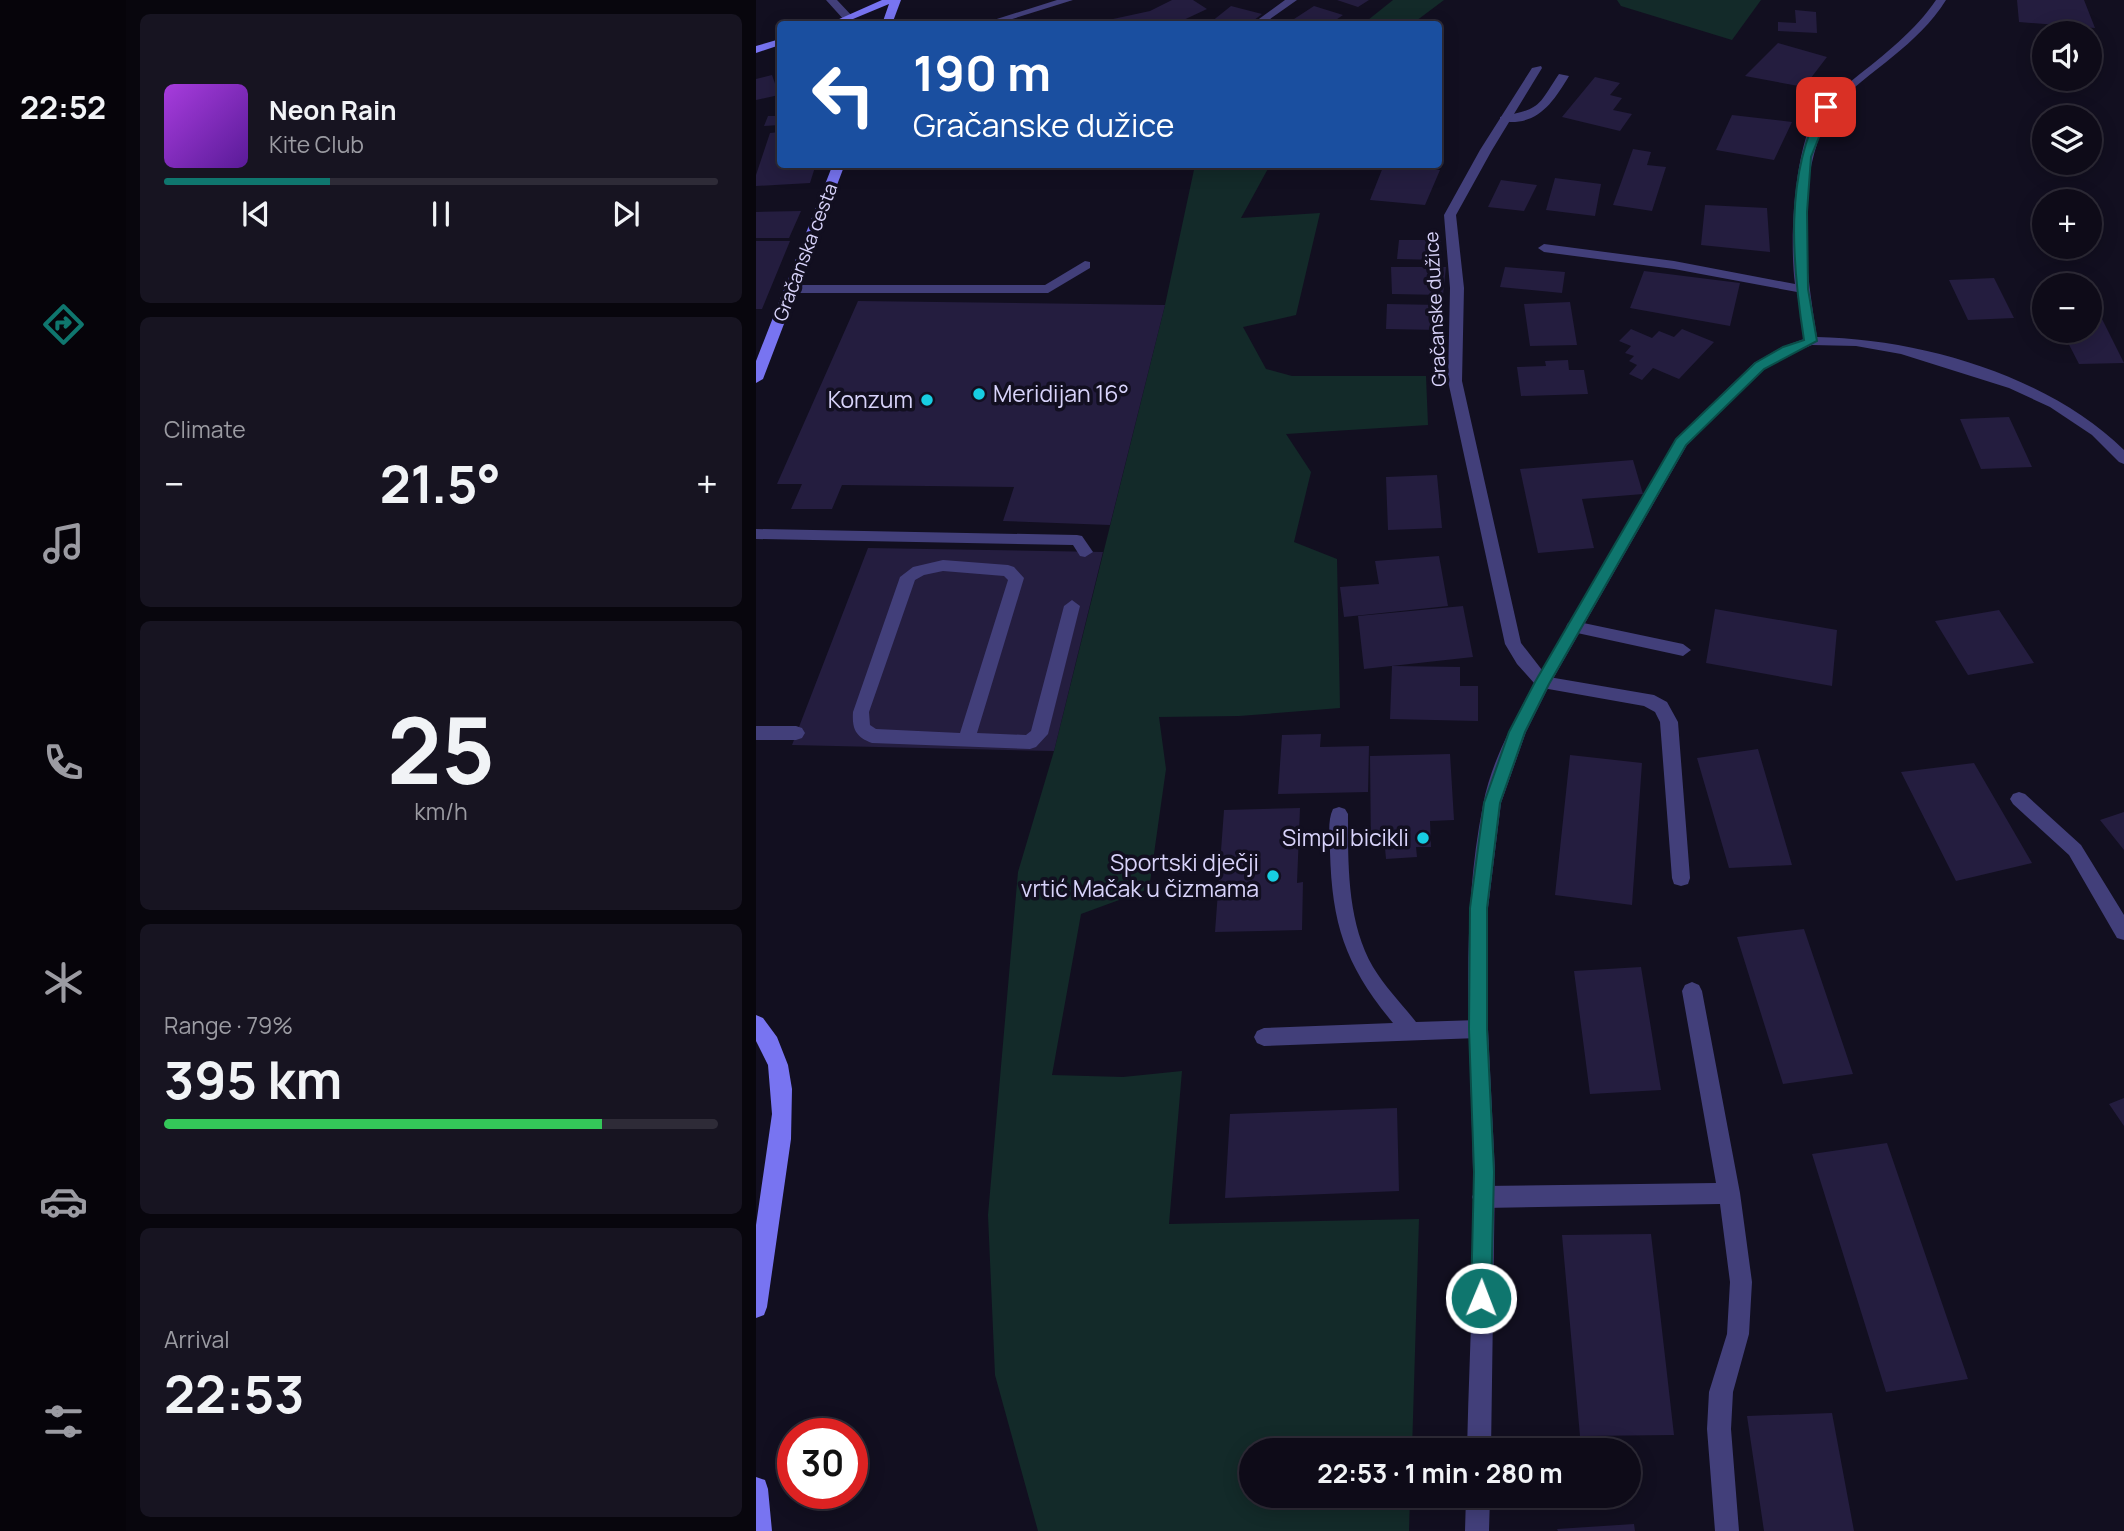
<!DOCTYPE html>
<html lang="en">
<head>
<meta charset="utf-8">
<style>
  body { margin:0; font-family:Manrope,sans-serif; background:#171421; color:#f1f3f6; height:100vh; display:flex; flex-direction:column; font-size:26px; white-space:nowrap }
  * { box-sizing:border-box; margin:0 }
  p { font-size:23px; color:#9b9ba2 }
  .icon { flex:none; width:38px; height:38px; fill:none; stroke:currentColor; stroke-width:2; stroke-linecap:round; stroke-linejoin:round }
  .map { position:relative; flex:1; overflow:hidden }
  .sheet { display:flex; flex-direction:column; gap:14px; padding:14px; background:#08060d; width:630px }
  .sheet>* { flex:none }
  .guide { position:absolute; left:21px; top:21px; width:665px; height:147px; border-radius:7px; box-shadow:0 4px 18px #0003,0 0 0 2px #2e2b37; background:#1a4fa0; color:#fff; overflow:hidden }
  .fabs { position:absolute; left:1276px; top:21px; display:grid; gap:14px }
  .fabs a { display:grid; place-items:center; width:70px; height:70px; border-radius:50%; background:#0e0b18; box-shadow:0 4px 18px #0003,0 0 0 2px #2e2b37; font-size:35px }
  .speed { position:absolute; left:21px; top:1418px; display:flex; gap:14px; font-size:35px; font-weight:700; text-align:center }
  .speed>* { display:grid; place-content:center; width:91px; height:91px; border-radius:50%; background:#0e0b18; box-shadow:0 4px 18px #0003,0 0 0 2px #2e2b37; line-height:1 }
  .speed .limit { border:10px solid #d22; background:#fff; color:#111 }
  .pin { position:absolute; display:grid; place-items:center; width:60px; height:60px; color:#fff; margin:-30px; border-radius:14px; box-shadow:0 4px 10px #0006 }
  .me { position:absolute; width:77px; margin:-38px; rotate:1deg; stroke-linejoin:round; filter:drop-shadow(0 0 5px #0008) }
  .turn { display:flex; align-items:center; gap:24px; height:147px; padding:0 21px; font-size:32px }
  .turn .icon { width:91px; height:91px; stroke-width:2.5 }
  .turn b { display:block; font-size:49px; line-height:60px }
  .big { font-size:52px; font-weight:700; line-height:1.1 }
  .sheet .widget { flex:1; display:flex; flex-direction:column; justify-content:center; gap:10px; min-width:0; padding:0 24px; border-radius:10px; background:#171421 }
  .sheet .dial { align-items:center; gap:0 }
  .dial b { font-size:91px; line-height:1 }
  .song { display:flex; align-items:center; gap:21px }
  .cover { width:84px; height:84px; border-radius:10px; background:linear-gradient(135deg,hsl(280 70% 55%),hsl(270 70% 35%)) }
  .played { height:7px; border-radius:4px; background:linear-gradient(90deg,#0f766e 30%,#2e2b37 30%) }
  .keys { display:flex; justify-content:space-around; direction:ltr }
  .heat { display:flex; justify-content:space-between; align-items:center; font-size:38px; direction:ltr }
  .charge { height:10px; border-radius:5px; background:linear-gradient(90deg,#34c759 79%,#2e2b37 0) }
  .trip { position:absolute; left:483px; top:1438px; width:402px; height:70px; border-radius:35px; background:#0e0b18; box-shadow:0 4px 18px #0003,0 0 0 2px #2e2b37; font-weight:700; line-height:70px; text-align:center }
  main { display:flex; flex:1; min-height:0 }
  .menu { display:flex; flex-direction:column; width:126px; justify-content:space-around; align-items:center; background:#06040a; color:#9b9ba2 }
  .menu .icon { width:49px; height:49px }
  .menu .current { color:#0f766e }
  .menu b { font-size:32px; color:#f1f3f6 }
  .map>svg:first-child { display:block }
  .green { fill:#132a29 }
  .building { fill:#241d3f }
  .lines { fill:none; stroke-linecap:round; stroke-linejoin:round }
  .lane { fill:#423f7a; fill-rule:evenodd }
  .street { fill:#423f7a; fill-rule:evenodd }
  .secondary { fill:#7874f1; fill-rule:evenodd }
  .route { fill:#0f766e; stroke:#0a4d48; stroke-width:2 }
  .poi-dot { fill:#17cde2; stroke:#120f20; stroke-width:2.5 }
  .labels { text-anchor:middle; stroke-width:7; stroke-linejoin:round; paint-order:stroke }
  .far-street-label { font-size:19px; fill:#d8d3fa; stroke:#120f20 }
  .poi-label { font-size:23px; fill:#d8d3fa; stroke:#120f20; text-anchor:end }
</style>
</head>
<body>
<main>
<nav class="menu">
<b>22:52</b>
<svg class="icon current" aria-label="directions" viewBox="0 0 24 24"><path d="M12 3l9 9-9 9-9-9zM9 14v-3h6M13 9l2 2-2 2"/></svg>
<svg class="icon" aria-label="music" viewBox="0 0 24 24"><path d="M9 18V5l10-2v13"/><circle cx="6" cy="18" r="3"/><circle cx="16" cy="16" r="3"/></svg>
<svg class="icon" aria-label="phone" viewBox="0 0 24 24"><path d="M5 4h4l2 5-3 2q2 4 5 5l2-3 5 2v4C11 20 4 13 5 4z"/></svg>
<svg class="icon" aria-label="climate" viewBox="0 0 24 24"><path d="M12 3v18M4 7l16 10M4 17L20 7"/></svg>
<svg class="icon" aria-label="car" viewBox="0 0 24 24"><path d="M5 17H2v-5l4-1 3-4h7l3 4 3 1v5h-3M9 17h6M6 11h13"/><circle cx="7" cy="17" r="2"/><circle cx="17" cy="17" r="2"/></svg>
<svg class="icon" aria-label="filters" viewBox="0 0 24 24"><path d="M4 7h16M4 17h16"/><circle cx="9" cy="7" r="2"/><circle cx="15" cy="17" r="2"/></svg>
</nav>
<section class="sheet">
<div class="widget">
<div class="song"><i class="cover"></i><div><b>Neon Rain</b><p>Kite Club</p></div></div>
<div class="played"></div>
<div class="keys"><svg class="icon" aria-label="previous" viewBox="0 0 24 24"><path d="M18 5L8 12l10 7zM5 5v14"/></svg><svg class="icon" aria-label="pause" viewBox="0 0 24 24"><path d="M8 5v14M16 5v14"/></svg><svg class="icon" aria-label="next" viewBox="0 0 24 24"><path d="M6 5l10 7-10 7zM19 5v14"/></svg></div>
</div>
<div class="widget"><p>Climate</p>
<div class="heat"><a>−</a><b class="big">21.5°</b><a>+</a></div>
</div>
<div class="widget dial"><b>25</b><p>km/h</p></div>
<div class="widget"><p>Range · 79%</p><b class="big">395 km</b><div class="charge"></div></div>
<div class="widget"><p>Arrival</p><b class="big">22:53</b></div>
</section>
<div class="map">
<svg width="1368" height="1531" viewBox="0 0 1368 1531">
  <rect width="100%" height="100%" fill="#120f20"/>
  <!-- green -->
  <path class="green" d="M637 0H688L656 24H607Z
    M861 0H1005L976 40 865 6Z
    M439 165H514L485 218 564 213 540 315 487 327 510 369 536 376H670L672 425 530 434 555 472 538 542 581 559 584 708 483 716 403 717 410 769 393 889 325 914 296 1075 367 1077 426 1071 413 1224 663 1219 656 1451H495V1496H654L653 1531H282L239 1375 232 1215 262 872 298 751 409 305Z"/>
  <!-- building -->
  <path class="building" d="M416 0H437L451 9 419 24H364L357 19 394 11Z
    M581 0H613L602 7Z
    M1261 0H1328L1339 28 1263 22Z
    M475 6 506 14 493 24 455 22Z
    M558 6 587 15 574 24H546L535 21Z
    M1039 10 1060 12 1061 33 1022 31V22L1040 23Z
    M1022 43 1071 57 1048 87 989 76Z
    M16 75 23 95 0 100V79Z
    M839 77 864 83 854 95 866 98 857 110 876 114 864 131 806 117Z
    M24 110V125L8 126 12 116H22Z
    M976 115 1036 122 1018 160 960 150Z
    M24 132V164H60L54 183 0 186V175L14 133Z
    M877 149 895 152 891 165 910 167 896 211 857 205Z
    M627 167 684 170 669 205 614 200Z
    M799 178 845 184 839 216 790 210Z
    M745 180 781 185 768 211 732 207Z
    M949 205 1011 208 1014 252 945 245Z
    M45 211 33 238H0V212Z
    M643 240H685L684 260 641 259Z
    M0 241H34L6 309H0Z
    M635 267H690L687 295 636 294Z
    M749 267 809 272 806 293 744 287Z
    M888 271 984 283 974 326 874 308Z
    M1238 278 1258 318 1212 320 1193 280Z
    M102 301 409 305 354 525 247 521 258 487 86 485 76 509H35L46 484H21Z
    M814 302 821 345 774 346 768 304Z
    M631 304 684 305V330L630 329Z
    M1346 319 1368 363 1323 364 1306 331H1334V320Z
    M875 329 896 338 903 331 918 337 926 329 958 342 923 379 897 368 886 380 873 374 881 365 873 361 878 356 869 353 875 346 863 341Z
    M812 360 813 370H828L832 394 765 396 761 367 790 366 789 361Z
    M1253 417 1276 467 1225 469 1204 419Z
    M877 460 887 494 826 499 838 548 782 553 764 469Z
    M681 475 686 528 632 530 630 477Z
    M112 548 347 552 298 751 36 745Z
    M683 556 692 606 588 617 584 587 623 584 619 561Z
    M707 606 717 657 608 669 602 616Z
    M959 609 1081 630 1076 686 950 663Z
    M1243 610 1278 663 1212 675 1179 621Z
    M636 666 704 667V686H722V721L634 719Z
    M565 734 564 747 613 746 612 792 522 794 526 735Z
    M1002 749 1036 865 973 868 941 758Z
    M694 754 698 820 674 821 675 847H660L661 857 630 859 629 848H615L614 756Z
    M814 755 886 763 876 905 799 895Z
    M1218 763 1276 863 1200 881 1145 772Z
    M544 808 541 883 547 882 546 930 459 932 468 810Z
    M1368 812V850L1344 820Z
    M1048 929 1097 1074 1027 1084 981 937Z
    M885 967 905 1090 834 1094 818 971Z
    M1368 1098V1126L1353 1104Z
    M641 1108 643 1191 469 1198 474 1114Z
    M1131 1143 1212 1379 1130 1392 1056 1154Z
    M895 1234 918 1435 824 1436 806 1235Z
    M1076 1413 1098 1531H1008L991 1416Z
    M878 1524 879 1531H802L801 1529Z"/>
  <g class="lines">
    <!-- lane -->
    <path class="lane" d="M803 74 813 76C796 104 781 127 744 121V117C785 108 780 109 803 74Z
      M329 261 334 262V268L292 293H36L29 289 36 285H289Z
      M0 529 321 535 326 536 337 552 329 557 324 556 317 545 0 539Z
      M187 560 252 565 258 567 268 578 221 733 270 735 275 731 308 606 316 600 324 606 292 734 280 747 274 749 116 743C99 737 96 728 97 712L144 577 157 567ZM187 571 248 576 252 580 204 733 120 729 114 725 113 712 159 580 168 575Z
      M818 621 927 644 935 650 927 656 812 631 810 627 812 623Z
      M787 676 898 695 911 702 922 722 934 878 932 884 925 886 918 884 916 878 904 722 899 712 888 706 781 687 779 682Z
      M0 726H40L46 728 49 733 46 738 40 740H0Z
      M583 807 589 809 592 814C592 864 591 922 617 967 629 987 646 1004 660 1022L722 1020 729 1023 732 1029 729 1035 722 1038 508 1046 501 1043 498 1037 501 1031 508 1028 637 1023C590 966 576 926 574 852 574 839 571 821 577 809Z
      M936 982 943 985 946 991 984 1193 996 1282 993 1334 977 1392 975 1429 983 1531H959L951 1429 953 1392 971 1334 974 1282 964 1204 727 1208 719 1204 716 1197 719 1190 727 1186 960 1183 926 991 929 985Z"/>
    <!-- street -->
    <path class="street" d="M70 0H81L97 17V21H89Z
      M301 0H317L240 24H225Z
      M529 0H541L507 24H496Z
      M1180 0H1190C1162 45 1114 70 1077 107 1072 112 1069 123 1066 130 1040 194 1050 271 1061 337 1165 339 1293 376 1368 450V464L1363 462 1336 435 1294 407 1253 388 1145 354 1100 346 1056 345 1036 353 1008 369 931 445 794 684 770 732 745 803 732 908V1029L739 1172 735 1451H711C713 1357 719 1263 717 1170 715 1048 703 925 727 805 735 762 758 721 778 683L761 664 749 644 692 381 694 288 688 215 724 150 776 68 785 66 786 68 736 150 700 215 708 288 706 381 765 643 786 670 920 439 998 363 1026 347 1048 339 1041 292 918 269 788 252 782 248 788 244 918 261 1039 284C1033 240 1038 141 1065 105 1074 95 1089 87 1099 78 1127 56 1160 30 1180 0Z
      M1263 792 1269 794 1325 845 1368 915V940L1361 938 1313 855 1257 804 1254 799 1257 794Z
      M710 1496H734L733 1531H709Z"/>
    <!-- secondary -->
    <path class="secondary" d="M126 0H145L136 24H126L133 4 85 24H72Z
      M24 39V45L0 53V46Z
      M77 164H89L7 379 0 383V361Z
      M0 1015 7 1018 21 1037 32 1065 36 1089 35 1139 11 1307 8 1315 0 1318V1225L16 1114 12 1065 0 1041Z
      M0 1477 9 1480 12 1489 16 1531H0Z"/>
  </g>
  <!-- route -->
  <path class="route" d="M1066 105 1075 107 1055 157 1051 212 1052 289 1061 341 1008 369 930 445 793 684 769 732 744 803 731 908V1029L738 1172 735 1298 732 1306 725 1309 718 1306 715 1298 718 1172 713 1029 714 908 728 803 753 732 779 682 920 439 999 363 1027 347 1048 340C1036 263 1028 175 1066 105Z"/>
  <!-- markers -->
  <g class="poi-dot">
    <circle cx="223" cy="394" r="7"/>
    <circle cx="171" cy="400" r="7"/>
    <circle cx="667" cy="838" r="7"/>
    <circle cx="517" cy="876" r="7"/>
  </g>
  <g class="labels">
    <!-- far-street labels -->
    <g class="far-street-label">
      <text transform="translate(49 252) rotate(-69)" y="7">Gračanska cesta</text>
      <text transform="translate(679 309) rotate(-93)" y="7">Gračanske dužice</text>
    </g>
    <!-- poi labels -->
    <g class="poi-label">
      <text x="237" y="402" text-anchor="start">Meridijan 16°</text>
      <text x="157" y="408">Konzum</text>
      <text x="653" y="846">Simpil bicikli</text>
      <text x="503" y="871">Sportski dječji<tspan x="503" dy="26">vrtić Mačak u čizmama</tspan></text>
    </g>
  </g>
</svg>
<div class="fabs">
<a><svg class="icon" aria-label="sound" viewBox="0 0 24 24"><path d="M4 9h4l5-4v14l-5-4H4zM17 9q2 3 0 6"/></svg></a>
<a><svg class="icon" aria-label="layers" viewBox="0 0 24 24"><path d="M12 4l9 5-9 5-9-5zM3 14l9 5 9-5"/></svg></a>
<a>+</a>
<a>−</a>
</div>
<div class="speed"><div class="limit">30</div></div>
<div class="pin" style="left:1070px;top:107px;background:#d93025"><svg class="icon" aria-label="arrive" viewBox="0 0 24 24"><path d="M6 21V4h12l-3 4 3 4H6"/></svg></div>
<svg class="me" style="left:725px;top:1298px" viewBox="-20 -20 40 40"><circle r="17" fill="#0f766e" stroke="#fff" stroke-width="3"/><path d="M0-11L8 9 0 5-8 9z" fill="#fff"/></svg>
<div class="trip">22:53 · 1 min · 280 m</div>
<div class="guide">
<div class="turn"><svg class="icon" aria-label="left" viewBox="0 0 24 24"><path d="M17 20v-9H6M10 6l-5 5 5 5"/></svg><div><b>190 m</b>Gračanske dužice</div></div>
</div>
</div>
</main>
</body>
</html>
